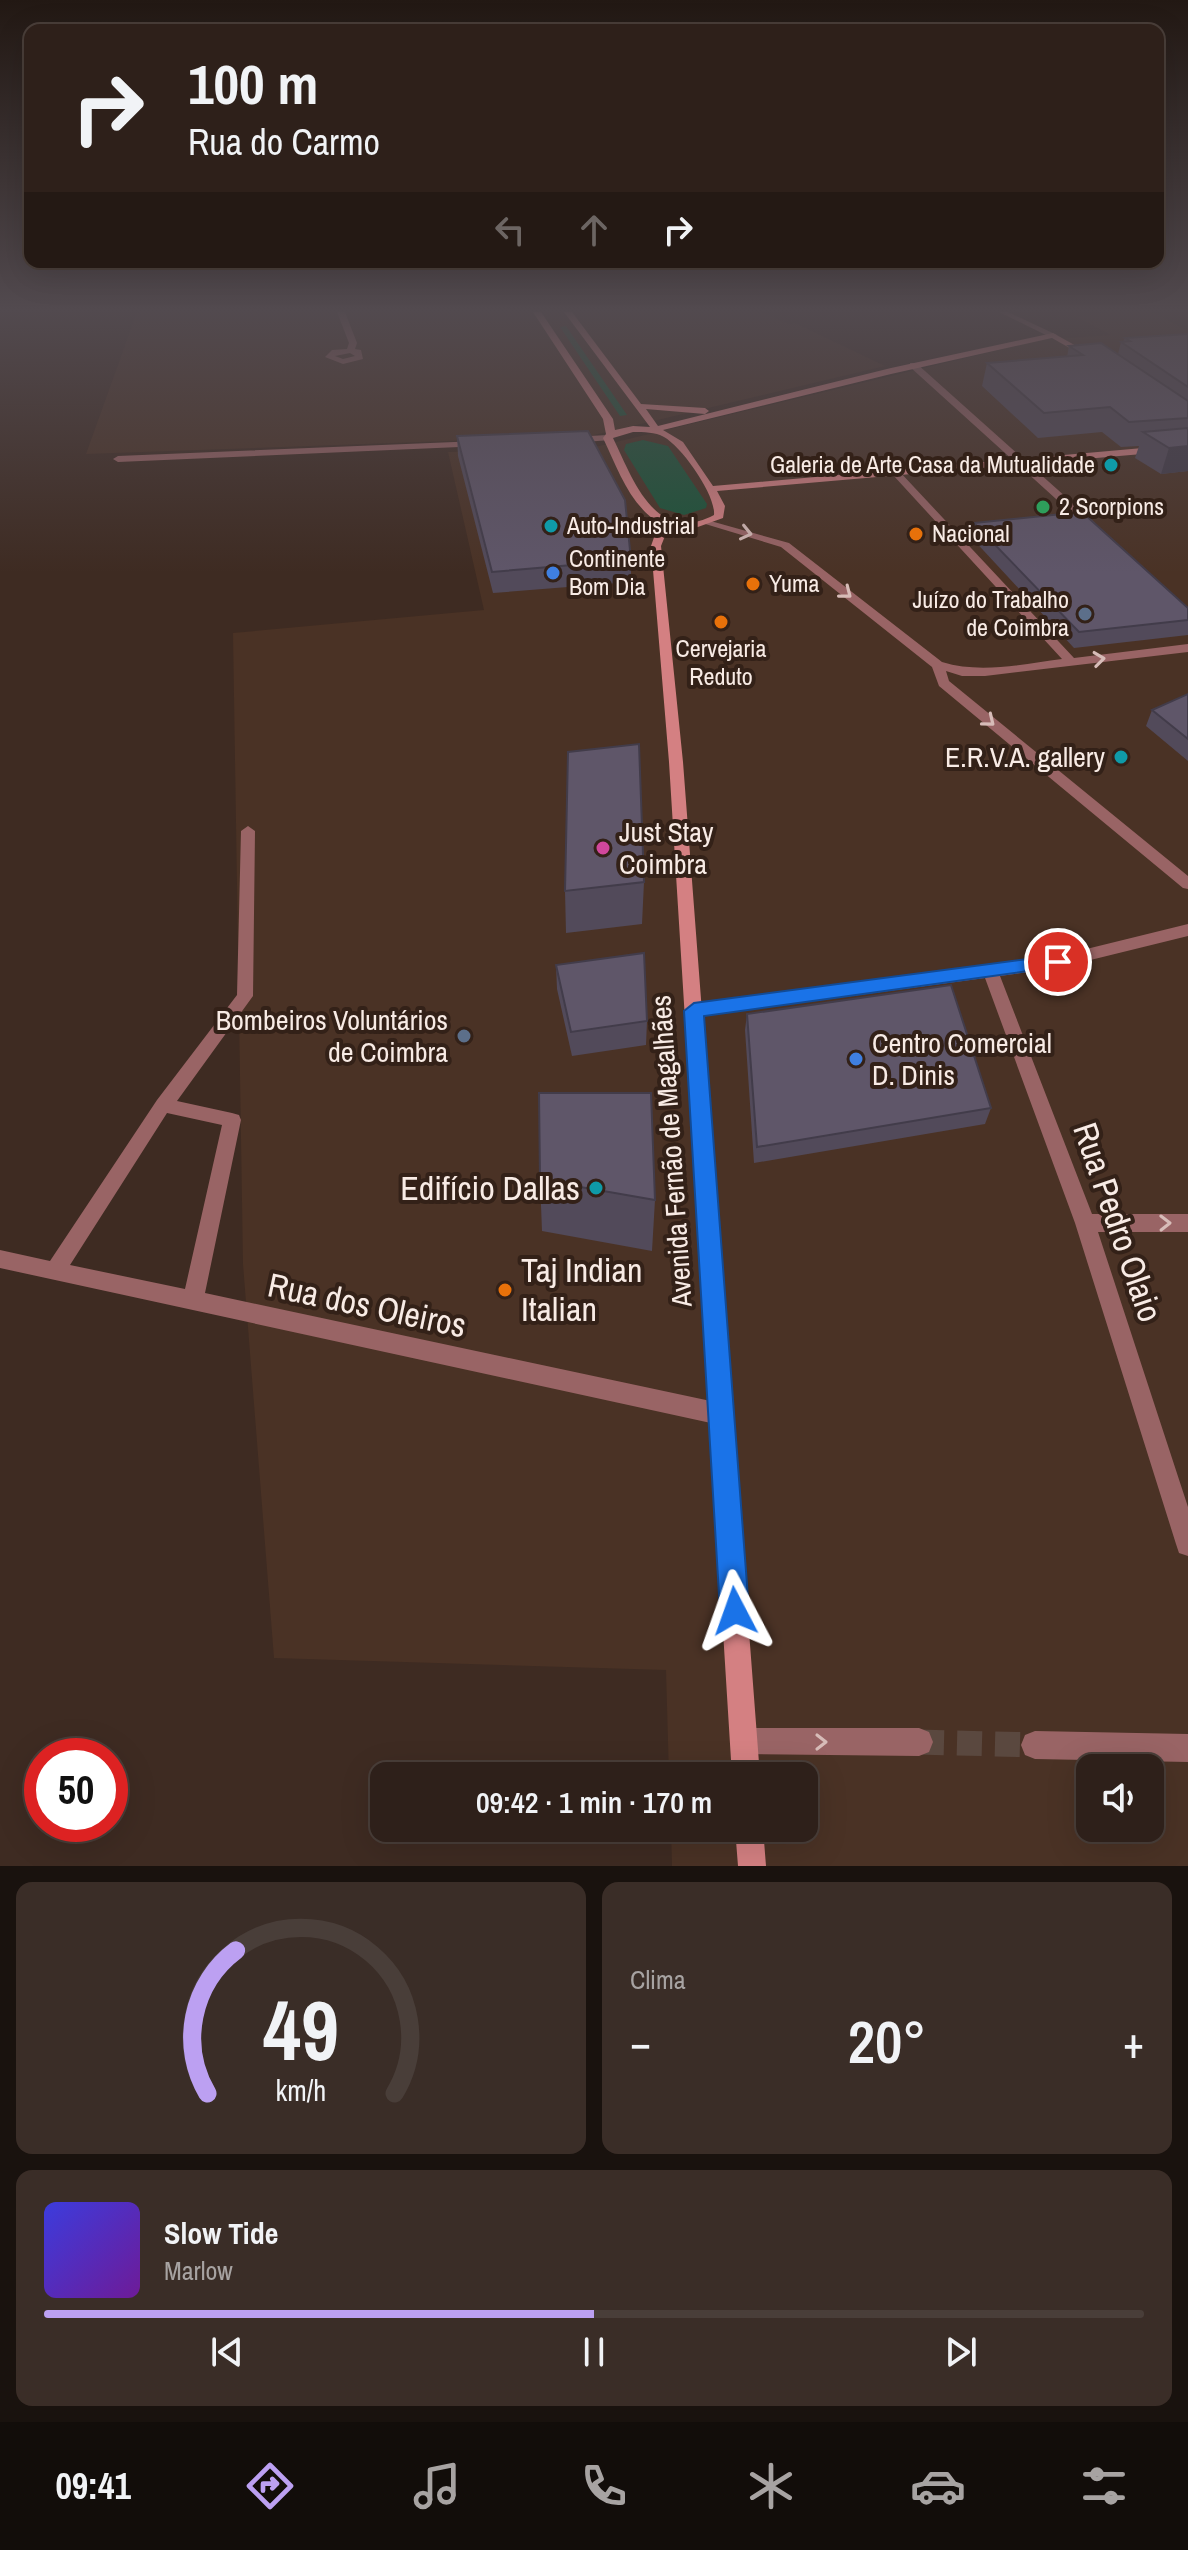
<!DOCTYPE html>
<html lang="pt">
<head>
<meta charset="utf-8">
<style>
  body { margin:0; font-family:"Archivo Narrow",sans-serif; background:#3a2d27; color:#f1f3f6; height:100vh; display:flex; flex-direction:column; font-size:30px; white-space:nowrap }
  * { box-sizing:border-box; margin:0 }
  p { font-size:26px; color:#a7a3a2 }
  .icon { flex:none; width:44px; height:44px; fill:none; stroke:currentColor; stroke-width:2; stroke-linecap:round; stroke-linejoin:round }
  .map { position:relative; height:1866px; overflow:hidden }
  .drawer { display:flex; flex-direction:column; gap:16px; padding:16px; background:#19120e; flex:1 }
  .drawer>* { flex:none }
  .guide { position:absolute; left:24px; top:24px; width:1140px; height:244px; border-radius:16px; box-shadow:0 8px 32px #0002,0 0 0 2px #493e39; background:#2e201a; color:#f1f3f6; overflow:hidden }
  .buttons { position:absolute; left:1076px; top:1754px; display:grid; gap:16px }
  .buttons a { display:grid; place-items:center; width:88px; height:88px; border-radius:16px; background:#2e201a; box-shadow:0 8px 32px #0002,0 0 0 2px #493e39; font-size:40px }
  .speed { position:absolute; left:24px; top:1738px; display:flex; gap:16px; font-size:40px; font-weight:700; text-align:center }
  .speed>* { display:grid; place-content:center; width:104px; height:104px; border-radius:50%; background:#2e201a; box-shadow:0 8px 32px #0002,0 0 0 2px #493e39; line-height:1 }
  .speed .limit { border:12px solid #d22; background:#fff; color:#111 }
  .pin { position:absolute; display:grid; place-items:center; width:68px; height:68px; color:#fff; margin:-34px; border:4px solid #fff; border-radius:50%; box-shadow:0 2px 8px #0007 }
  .me { position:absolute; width:88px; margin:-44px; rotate:356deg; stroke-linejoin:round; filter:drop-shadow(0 0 6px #0008) }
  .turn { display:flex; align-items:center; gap:28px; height:168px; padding:0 32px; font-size:36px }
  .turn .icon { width:104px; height:104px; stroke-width:2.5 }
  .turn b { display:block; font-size:56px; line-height:68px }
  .lanes { display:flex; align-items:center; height:76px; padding:0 32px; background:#0003; justify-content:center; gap:40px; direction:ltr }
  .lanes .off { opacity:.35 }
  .big { font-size:60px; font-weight:600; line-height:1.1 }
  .drawer .card { flex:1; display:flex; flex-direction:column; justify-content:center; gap:12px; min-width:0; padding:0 28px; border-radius:16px; background:#3a2d27 }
  .drawer .dial { align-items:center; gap:0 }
  .dial svg { height:208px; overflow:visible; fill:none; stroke:#493e39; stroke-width:7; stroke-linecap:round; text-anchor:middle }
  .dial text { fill:#f1f3f6; stroke:none }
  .song { display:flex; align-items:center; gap:24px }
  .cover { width:96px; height:96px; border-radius:12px; background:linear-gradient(135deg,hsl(240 70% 55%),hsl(280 70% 35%)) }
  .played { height:8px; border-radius:4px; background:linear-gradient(90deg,#bca0f2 50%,#493e39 50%) }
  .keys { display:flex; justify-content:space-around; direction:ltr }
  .heat { display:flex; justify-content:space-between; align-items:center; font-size:44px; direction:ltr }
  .drawer .tiles { flex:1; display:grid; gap:16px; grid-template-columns:1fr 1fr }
  .card:last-child { grid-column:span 2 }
  .trip { position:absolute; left:370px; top:1762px; width:448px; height:80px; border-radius:16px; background:#2e201a; box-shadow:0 8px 32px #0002,0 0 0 2px #493e39; font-weight:600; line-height:80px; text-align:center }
  .menu { display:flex; height:128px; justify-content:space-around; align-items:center; background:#120d0a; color:#a7a3a2 }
  .menu .icon { width:56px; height:56px }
  .menu .on { color:#bca0f2 }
  .menu b { font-size:36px; color:#f1f3f6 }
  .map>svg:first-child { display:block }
  .built { fill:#4a3225; fill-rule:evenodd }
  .green { fill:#1b5439 }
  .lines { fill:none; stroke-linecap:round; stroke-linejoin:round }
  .street-tunnel { stroke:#5a483f; stroke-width:25; stroke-dasharray:25 13; stroke-linecap:butt }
  .street { fill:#996465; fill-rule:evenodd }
  .secondary { fill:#d48082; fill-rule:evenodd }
  .wall { fill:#524a5a }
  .shaded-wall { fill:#423c4a }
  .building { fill:#5f5669; stroke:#423c4a; stroke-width:2 }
  .oneway { stroke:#d7bcb8 }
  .route { fill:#1a73e8; stroke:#114b97; stroke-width:2 }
  .culture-dot { fill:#0f9aa8; stroke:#332118; stroke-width:3 }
  .leisure-dot { fill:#2e9e5b; stroke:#332118; stroke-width:3 }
  .food-dot { fill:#e8710a; stroke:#332118; stroke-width:3 }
  .shop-dot { fill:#3f7fe0; stroke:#332118; stroke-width:3 }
  .service-dot { fill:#5c6f8a; stroke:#332118; stroke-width:3 }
  .hotel-dot { fill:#d1479c; stroke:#332118; stroke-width:3 }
  .labels { text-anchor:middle; stroke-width:8; stroke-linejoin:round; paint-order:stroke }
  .far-poi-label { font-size:24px; fill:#f8ebe5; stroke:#332118; text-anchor:start }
  .poi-label { font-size:28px; fill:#f8ebe5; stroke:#332118; text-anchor:end }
  .street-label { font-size:28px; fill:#f8ebe5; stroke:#332118 }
  .near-poi-label { font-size:34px; fill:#f8ebe5; stroke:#332118; text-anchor:end }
  .near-street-label { font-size:34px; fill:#f8ebe5; stroke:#332118 }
</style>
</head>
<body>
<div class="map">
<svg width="1188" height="1866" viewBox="0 0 1188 1866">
  <rect width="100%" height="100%" fill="#3e2b22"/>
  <!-- built -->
  <path class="built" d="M137 312H761L789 324 795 323 885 366 590 436 86 454Z
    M1108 312H1152L1188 331V1866H672L671 1828H804V1776H669L666 1670 274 1658 243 1264 233 633 484 610 448 452 591 448 1041 340 1111 335 1077 317ZM1090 1768H1150V1828H1090Z"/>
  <!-- green -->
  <path class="green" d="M566 326 627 415 620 416 560 327Z
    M643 440 668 446 707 504 706 508 684 515 660 508 624 450 626 444Z"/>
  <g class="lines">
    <!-- street-tunnel -->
    <path class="street-tunnel" d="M919 1742 1035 1745"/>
    <!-- street -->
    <path class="street" d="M337 312H345L357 343 355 349 361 350 363 359 343 364 325 357 332 350 347 349 349 343ZM350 353 355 356 343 359 335 356Z
      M999 312H1008L1057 335 1050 337Z
      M910 363H916L1095 523V527H1087L910 367Z
      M608 435 611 436V440L570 443 565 440 570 437Z
      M479 441 482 442V446L118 462 113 459 118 456Z
      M893 471H899L1074 658 1188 644V652L985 676H962L946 671 949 681 1188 876V889L1183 888 939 686 932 667 781 547 702 523 707 520 789 543 942 662C981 674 1022 664 1062 659L893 475Z
      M248 826 255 831 253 996 177 1101 232 1113 239 1115 241 1120 205 1293 720 1403 728 1406 731 1414 728 1422 720 1425 0 1268V1250L50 1261 157 1100 237 995 241 831ZM167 1113 222 1125 185 1289 70 1265Z
      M1188 924V936L1058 968 1000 976 1092 1214H1188V1232H1098L1188 1507V1556L1179 1553 1176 1544 1075 1223 985 978 694 1017 688 1015 685 1011 688 1007 694 1005 1058 956Z
      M743 1728H919L929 1732 933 1742 929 1752 919 1756 743 1754 733 1751 730 1741 733 1731Z
      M1035 1731 1188 1734V1762L1035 1759 1025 1755 1021 1745 1025 1735Z"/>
    <!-- secondary -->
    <path class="secondary" d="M533 312H541L613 419 615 430 633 426 650 427 564 312H572L641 404 705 408 709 411 705 414 646 409 658 426 891 368 1053 333 1096 357 1089 359 1052 338 891 374 663 430 683 442 713 486 1188 444V450L717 491 725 506 723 518 695 528 669 526 661 546 683 762 760 1776H732L669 762 651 546 659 523C629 504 618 469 603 438L606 434 603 419ZM633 432C644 432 655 432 664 437 682 447 716 495 714 515 655 546 633 479 613 438Z
      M735 1828H763L766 1866H738Z"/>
  </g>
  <!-- wall -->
  <path class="wall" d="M1188 334V471L1161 474 1135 458 1139 446 1121 447 1102 432 1038 438 982 386 987 363 1067 357 1069 346 1118 354 1121 342H1123L1125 338Z
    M457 436 631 560V582L493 593 458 456Z
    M974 523 1188 608V635L1074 648 971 537Z
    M1188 694V761L1146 726 1152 710Z
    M644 882 642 924 566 933 565 891Z
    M556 965 647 1021 646 1045 572 1056 557 989Z
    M747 1014 991 1108 985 1124 754 1163 745 1030Z
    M540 1180 655 1200 652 1251 542 1231Z"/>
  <!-- shaded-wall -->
  <path class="shaded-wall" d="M1188 446V471L1161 474 1169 448Z"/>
  <!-- building -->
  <path class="building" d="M1188 334V387L1121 342 1130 341 1125 338Z
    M1101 343 1188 401V418L1129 422 1110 407 1044 413 987 363 1083 355 1069 346Z
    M1188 428V446L1169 448 1143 432Z
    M588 431 625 500 631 560 492 572 457 436Z
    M1082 512 1188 608V620L1079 632 974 523Z
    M1188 694V739L1152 710Z
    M639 744 644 882 565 891 568 752Z
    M644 953 647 1021 571 1032 556 965Z
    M951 985 991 1108 757 1147 747 1014Z
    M539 1093H651L655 1200 540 1180Z"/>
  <!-- one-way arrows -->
  <defs><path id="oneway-chevron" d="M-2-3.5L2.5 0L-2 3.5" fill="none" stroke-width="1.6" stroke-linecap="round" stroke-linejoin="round" transform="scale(2)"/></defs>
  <g class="oneway">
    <use href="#oneway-chevron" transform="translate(746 533) rotate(13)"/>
    <use href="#oneway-chevron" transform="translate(846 593) rotate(38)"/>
    <use href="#oneway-chevron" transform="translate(1099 659) rotate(-7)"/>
    <use href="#oneway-chevron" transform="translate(989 721) rotate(39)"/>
    <use href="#oneway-chevron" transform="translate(1165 1223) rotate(-1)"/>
    <use href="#oneway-chevron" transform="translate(821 1742)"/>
  </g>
  <!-- sky -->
  <linearGradient id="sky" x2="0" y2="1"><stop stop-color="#221813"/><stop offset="0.54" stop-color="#524a4f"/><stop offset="1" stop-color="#524a4f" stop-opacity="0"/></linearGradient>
  <rect width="1188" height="573" fill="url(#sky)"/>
  <!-- route -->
  <path class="route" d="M1058 955 1067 962 1064 966 704 1016 749 1611 745 1622 735 1626 724 1622 720 1611 684 1011 694 1003Z"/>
  <!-- markers -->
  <g class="culture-dot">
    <circle cx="1111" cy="465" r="8"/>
    <circle cx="551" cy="526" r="8"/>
    <circle cx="1121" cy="757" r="8"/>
    <circle cx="596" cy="1188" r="8"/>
  </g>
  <circle class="leisure-dot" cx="1043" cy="507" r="8"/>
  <g class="food-dot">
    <circle cx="916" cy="534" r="8"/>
    <circle cx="753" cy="584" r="8"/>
    <circle cx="721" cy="622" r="8"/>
    <circle cx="505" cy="1290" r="8"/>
  </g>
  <g class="shop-dot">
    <circle cx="553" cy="573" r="8"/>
    <circle cx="856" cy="1059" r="8"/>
  </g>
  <g class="service-dot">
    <circle cx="1085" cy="614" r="8"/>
    <circle cx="464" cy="1036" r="8"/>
  </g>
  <circle class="hotel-dot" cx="603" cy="848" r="8"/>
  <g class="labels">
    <!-- far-poi labels -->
    <g class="far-poi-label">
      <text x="1095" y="473" text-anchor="end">Galeria de Arte Casa da Mutualidade</text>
      <text x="1059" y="515">2 Scorpions</text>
      <text x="567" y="534">Auto-Industrial</text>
      <text x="932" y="542">Nacional</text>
      <text x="569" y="567">Continente<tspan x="569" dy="28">Bom Dia</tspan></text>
      <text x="769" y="592">Yuma</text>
      <text x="1069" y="608" text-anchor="end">Juízo do Trabalho<tspan x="1069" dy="28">de Coimbra</tspan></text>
      <text x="721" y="657" text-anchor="middle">Cervejaria<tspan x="721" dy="28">Reduto</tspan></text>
    </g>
    <!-- poi labels -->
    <g class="poi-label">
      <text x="1105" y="767">E.R.V.A. gallery</text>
      <text x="619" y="842" text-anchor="start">Just Stay<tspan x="619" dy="32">Coimbra</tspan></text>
      <text x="448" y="1030">Bombeiros Voluntários<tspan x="448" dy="32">de Coimbra</tspan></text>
      <text x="872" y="1053" text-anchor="start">Centro Comercial<tspan x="872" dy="32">D. Dinis</tspan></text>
    </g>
    <!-- street labels -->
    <g class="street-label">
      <text transform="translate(671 1151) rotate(-94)" y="10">Avenida Fernão de Magalhães</text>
    </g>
    <!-- near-poi labels -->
    <g class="near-poi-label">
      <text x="580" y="1200">Edifício Dallas</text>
      <text x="521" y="1282" text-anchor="start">Taj Indian<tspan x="521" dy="39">Italian</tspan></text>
    </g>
    <!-- near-street labels -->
    <g class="near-street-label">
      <text transform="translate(1118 1222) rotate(71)" y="12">Rua Pedro Olaio</text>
      <text transform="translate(367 1305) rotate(12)" y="12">Rua dos Oleiros</text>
    </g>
  </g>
</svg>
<div class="buttons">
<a><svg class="icon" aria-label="sound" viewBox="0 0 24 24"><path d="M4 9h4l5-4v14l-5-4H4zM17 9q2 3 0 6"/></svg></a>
</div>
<div class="speed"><div class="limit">50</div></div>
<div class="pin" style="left:1058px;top:962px;background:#d93025"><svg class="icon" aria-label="arrive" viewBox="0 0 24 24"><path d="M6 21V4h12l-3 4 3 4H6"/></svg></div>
<svg class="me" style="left:735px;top:1611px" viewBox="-20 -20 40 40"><path d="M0-17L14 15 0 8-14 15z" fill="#1a73e8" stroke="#fff" stroke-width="4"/></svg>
<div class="trip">09:42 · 1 min · 170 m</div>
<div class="guide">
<div class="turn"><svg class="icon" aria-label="right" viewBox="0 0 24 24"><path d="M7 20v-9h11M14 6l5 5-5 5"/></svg><div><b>100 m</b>Rua do Carmo</div></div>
<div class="lanes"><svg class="icon off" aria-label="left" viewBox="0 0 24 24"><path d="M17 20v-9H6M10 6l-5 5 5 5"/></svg><svg class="icon off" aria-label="ahead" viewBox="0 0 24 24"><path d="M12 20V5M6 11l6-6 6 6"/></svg><svg class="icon" aria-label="right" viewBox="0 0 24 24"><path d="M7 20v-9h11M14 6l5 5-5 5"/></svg></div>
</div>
</div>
<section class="drawer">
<div class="tiles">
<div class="card dial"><svg viewBox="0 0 100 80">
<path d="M14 69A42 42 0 1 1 86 69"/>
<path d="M14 69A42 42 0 0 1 25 14" stroke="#bca0f2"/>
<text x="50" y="56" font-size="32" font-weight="700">49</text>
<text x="50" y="72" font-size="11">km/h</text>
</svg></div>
<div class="card"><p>Clima</p>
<div class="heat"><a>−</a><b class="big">20°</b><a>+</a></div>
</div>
<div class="card">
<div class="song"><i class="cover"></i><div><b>Slow Tide</b><p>Marlow</p></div></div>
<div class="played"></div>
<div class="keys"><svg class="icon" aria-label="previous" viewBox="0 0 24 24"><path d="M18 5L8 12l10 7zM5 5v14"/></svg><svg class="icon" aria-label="pause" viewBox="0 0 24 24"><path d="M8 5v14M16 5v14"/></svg><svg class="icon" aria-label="next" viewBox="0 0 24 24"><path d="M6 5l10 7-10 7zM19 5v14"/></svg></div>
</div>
</div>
</section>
<nav class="menu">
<b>09:41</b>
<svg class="icon on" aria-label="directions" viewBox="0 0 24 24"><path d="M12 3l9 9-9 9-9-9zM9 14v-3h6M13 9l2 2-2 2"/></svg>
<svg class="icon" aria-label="music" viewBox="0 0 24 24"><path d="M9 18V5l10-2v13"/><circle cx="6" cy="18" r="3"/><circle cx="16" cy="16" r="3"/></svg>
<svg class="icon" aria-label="phone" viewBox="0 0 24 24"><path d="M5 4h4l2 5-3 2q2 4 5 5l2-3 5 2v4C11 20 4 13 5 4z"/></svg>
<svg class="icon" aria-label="climate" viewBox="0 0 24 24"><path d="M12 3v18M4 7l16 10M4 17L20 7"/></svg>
<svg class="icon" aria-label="car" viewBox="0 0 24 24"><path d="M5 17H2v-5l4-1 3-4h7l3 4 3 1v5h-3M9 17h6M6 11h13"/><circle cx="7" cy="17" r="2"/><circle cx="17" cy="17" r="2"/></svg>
<svg class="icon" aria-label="filters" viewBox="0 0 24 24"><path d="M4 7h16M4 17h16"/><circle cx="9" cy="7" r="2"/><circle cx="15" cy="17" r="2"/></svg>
</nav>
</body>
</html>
